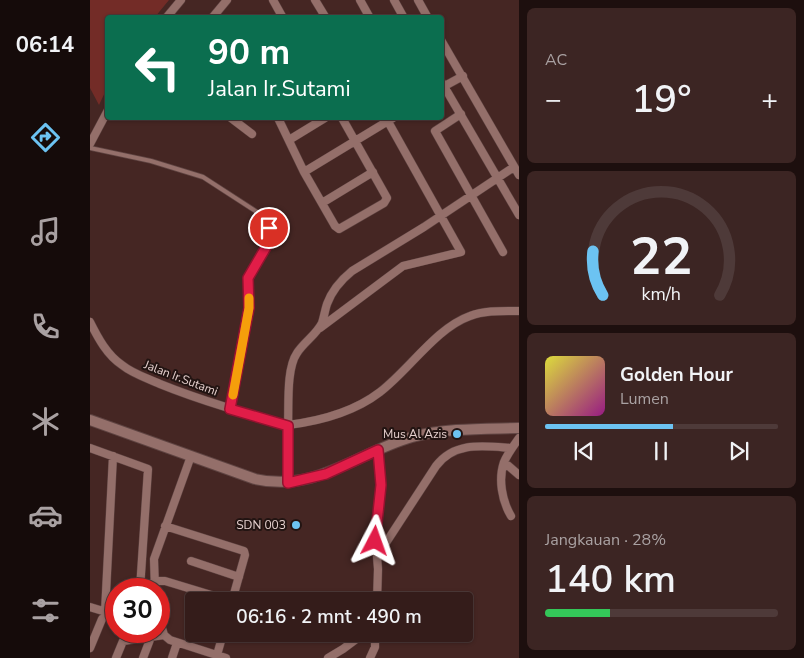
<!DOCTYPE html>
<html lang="id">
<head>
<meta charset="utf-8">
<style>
  body { margin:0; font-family:"Nunito Sans",sans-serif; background:#3c2523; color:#f1f3f6; height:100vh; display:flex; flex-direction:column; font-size:19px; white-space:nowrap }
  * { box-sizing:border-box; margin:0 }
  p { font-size:16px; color:#a9a1a2 }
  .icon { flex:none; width:28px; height:28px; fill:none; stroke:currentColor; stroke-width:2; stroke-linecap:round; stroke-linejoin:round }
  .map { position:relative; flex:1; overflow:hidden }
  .details { display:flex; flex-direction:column; gap:8px; padding:8px; background:#1d0f0e; width:285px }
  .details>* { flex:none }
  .top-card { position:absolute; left:15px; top:15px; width:339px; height:105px; border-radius:5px; box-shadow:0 1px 4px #0004,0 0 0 1px #4e3a39; background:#0b6e4f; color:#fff; overflow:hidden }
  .speed { position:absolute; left:15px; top:578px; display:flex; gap:10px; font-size:25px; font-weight:700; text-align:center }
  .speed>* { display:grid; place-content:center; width:65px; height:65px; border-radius:50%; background:#341c1a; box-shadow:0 1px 4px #0004,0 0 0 1px #4e3a39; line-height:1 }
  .speed .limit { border:8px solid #d22; background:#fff; color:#111 }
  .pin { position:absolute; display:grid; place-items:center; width:42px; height:42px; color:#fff; margin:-21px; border:2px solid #fff; border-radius:50%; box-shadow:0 1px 5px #0007 }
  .me { position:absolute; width:55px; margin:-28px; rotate:4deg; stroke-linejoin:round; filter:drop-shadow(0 0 4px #0008) }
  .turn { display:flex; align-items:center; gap:18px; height:105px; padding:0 20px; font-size:22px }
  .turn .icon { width:65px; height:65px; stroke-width:2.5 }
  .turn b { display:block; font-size:35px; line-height:42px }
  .big { font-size:38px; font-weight:600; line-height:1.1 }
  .details .widget { flex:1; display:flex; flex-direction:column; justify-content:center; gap:8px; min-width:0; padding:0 18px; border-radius:8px; background:#3c2523 }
  .details .dial { align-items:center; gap:0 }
  .dial svg { height:130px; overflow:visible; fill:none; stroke:#4e3a39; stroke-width:7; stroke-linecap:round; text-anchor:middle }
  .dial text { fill:#f1f3f6; stroke:none }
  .song { display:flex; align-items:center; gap:15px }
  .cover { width:60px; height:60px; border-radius:8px; background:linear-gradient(135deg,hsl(60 70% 55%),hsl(310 70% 35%)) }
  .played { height:5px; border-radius:2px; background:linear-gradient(90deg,#6cc3f2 55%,#4e3a39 55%) }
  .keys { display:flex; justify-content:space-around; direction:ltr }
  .heat { display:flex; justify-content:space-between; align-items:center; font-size:28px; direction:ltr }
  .charge { height:8px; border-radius:4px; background:linear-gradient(90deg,#34c759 28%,#4e3a39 0) }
  .trip { position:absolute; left:95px; top:592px; width:288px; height:50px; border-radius:5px; background:#341c1a; box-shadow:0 1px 4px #0004,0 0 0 1px #4e3a39; font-weight:600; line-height:50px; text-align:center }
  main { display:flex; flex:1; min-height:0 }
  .menu { display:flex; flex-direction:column; width:90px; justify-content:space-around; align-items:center; background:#150b0a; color:#a9a1a2 }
  .menu .icon { width:35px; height:35px }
  .menu .selected { color:#6cc3f2 }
  .menu b { font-size:22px; color:#f1f3f6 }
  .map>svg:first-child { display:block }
  .green { fill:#732c27 }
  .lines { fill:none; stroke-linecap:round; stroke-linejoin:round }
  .service-casing { stroke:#5f4442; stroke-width:5.5 }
  .minor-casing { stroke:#5f4442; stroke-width:9 }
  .tertiary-casing { stroke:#5f4442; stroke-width:12 }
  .service { stroke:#946f6a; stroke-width:4 }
  .minor { stroke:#946f6a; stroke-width:8 }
  .tertiary { stroke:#946f6a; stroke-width:10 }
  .route-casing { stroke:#92132f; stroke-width:12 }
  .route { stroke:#e11d48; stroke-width:9 }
  .slow { stroke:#f59e0b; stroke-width:9 }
  .poi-dot { fill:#6cc3f2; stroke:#221412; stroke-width:2 }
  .labels { text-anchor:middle; stroke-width:4; stroke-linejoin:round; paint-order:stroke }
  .street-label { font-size:12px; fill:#e6d0ce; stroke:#221412 }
  .poi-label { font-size:12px; fill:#e6d0ce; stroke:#221412; text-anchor:end }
</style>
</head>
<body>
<main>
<nav class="menu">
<b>06:14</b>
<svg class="icon selected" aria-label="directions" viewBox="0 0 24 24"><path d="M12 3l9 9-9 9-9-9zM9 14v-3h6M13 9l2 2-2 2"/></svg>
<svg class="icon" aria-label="music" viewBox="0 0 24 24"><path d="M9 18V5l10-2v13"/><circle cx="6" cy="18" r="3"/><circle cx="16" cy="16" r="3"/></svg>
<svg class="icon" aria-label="phone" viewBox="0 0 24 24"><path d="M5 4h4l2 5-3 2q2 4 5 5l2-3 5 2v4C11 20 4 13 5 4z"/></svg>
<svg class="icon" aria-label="climate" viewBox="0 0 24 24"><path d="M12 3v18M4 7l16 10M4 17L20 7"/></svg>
<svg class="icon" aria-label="car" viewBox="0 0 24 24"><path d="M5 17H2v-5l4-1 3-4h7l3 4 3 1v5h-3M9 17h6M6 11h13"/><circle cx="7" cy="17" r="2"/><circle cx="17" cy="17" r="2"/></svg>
<svg class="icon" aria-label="filters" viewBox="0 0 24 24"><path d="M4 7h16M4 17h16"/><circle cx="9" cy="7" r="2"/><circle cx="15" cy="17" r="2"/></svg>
</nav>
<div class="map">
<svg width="429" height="658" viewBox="0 0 429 658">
  <rect width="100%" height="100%" fill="#452623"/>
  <!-- green -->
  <path class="green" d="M0 0H79L65 17 18 18 17 88 9 105 0 88Z"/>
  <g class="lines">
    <defs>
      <path id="service" d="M0 148 61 161 113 177 167 212 176 222 180 234 179 243 158 278 159 308 140 409"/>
      <path id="minor" d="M183 0 193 18
        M225 0 236 18
        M270 0 280 18
        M304 0 314 18
        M328 0 338 18
        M76 18 91 0
        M122 18 137 0
        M351 40 429 175
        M351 81 429 215
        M351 88 373 76
        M371 114 345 131 413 252
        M141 118 162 134
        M188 118 214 172 245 226 249 229 294 203 297 198 252 118
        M199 140 235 118
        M0 144 18 110
        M424 167 334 227 262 271C251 280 242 290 237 304 235 310 234 317 232 323 226 335 214 342 207 353 196 369 199 406 198 425 230 421 264 412 290 392 319 370 346 328 380 316 395 310 413 311 429 311
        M214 172 303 118
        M232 203 283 172
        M0 322C8 338 17 355 32 365 43 374 57 378 70 384 112 401 155 413 198 425V483
        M230 328 313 266 371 252 296 118
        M0 448 58 469 50 589
        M414 462 429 475
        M421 516C412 501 408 479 414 462 418 453 424 445 429 438
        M75 526 154 551 155 555 142 601
        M288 555 346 466C365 441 394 446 422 448
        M101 561 149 577
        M64 581H75L141 601
        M65 589 64 559 101 456
        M287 601 288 569 285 532 291 485 288 449
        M0 607 26 615
        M15 612 23 456
        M69 618 74 635 80 640 136 658
        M0 648 12 619
        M127 655 133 634
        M26 658 33 641 74 635
        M53 658 61 637
        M82 658 87 643
        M238 658 253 649 273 634
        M280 658 285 647V634"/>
      <path id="tertiary" d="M0 420 165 479C226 493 266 453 322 437 356 428 394 429 429 428"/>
    </defs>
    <!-- service casing -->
    <use href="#service" class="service-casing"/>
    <!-- minor casing -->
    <use href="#minor" class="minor-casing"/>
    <!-- tertiary casing -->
    <use href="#tertiary" class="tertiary-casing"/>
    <!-- service -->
    <use href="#service" class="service"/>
    <!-- minor -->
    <use href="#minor" class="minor"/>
    <!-- tertiary -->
    <use href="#tertiary" class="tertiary"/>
  </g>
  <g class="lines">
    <defs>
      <path id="route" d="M179 228V242L158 278 159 308 140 409 198 426V483L236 474 288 450 291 485 285 541"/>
    </defs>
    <!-- route casing -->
    <use href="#route" class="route-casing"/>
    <!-- route -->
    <use href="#route" class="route"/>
    <!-- slow -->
    <path class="slow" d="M143 395 159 308V298"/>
  </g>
  <!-- markers -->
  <g class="poi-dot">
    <circle cx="367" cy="434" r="5"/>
    <circle cx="206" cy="525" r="5"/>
  </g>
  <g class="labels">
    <!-- street labels -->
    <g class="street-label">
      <text transform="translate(91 378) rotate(21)" y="4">Jalan Ir.Sutami</text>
    </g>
    <!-- poi labels -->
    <g class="poi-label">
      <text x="357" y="438">Mus Al Azis</text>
      <text x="196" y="529">SDN 003</text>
    </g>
  </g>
</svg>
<div class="speed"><div class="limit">30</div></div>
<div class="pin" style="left:179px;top:228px;background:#d93025"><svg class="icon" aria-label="arrive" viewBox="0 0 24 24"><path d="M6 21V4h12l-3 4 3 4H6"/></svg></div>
<svg class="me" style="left:285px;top:541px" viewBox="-20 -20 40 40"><path d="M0-17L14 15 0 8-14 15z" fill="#e11d48" stroke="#fff" stroke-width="4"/></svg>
<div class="trip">06:16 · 2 mnt · 490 m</div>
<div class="top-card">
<div class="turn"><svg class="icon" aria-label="left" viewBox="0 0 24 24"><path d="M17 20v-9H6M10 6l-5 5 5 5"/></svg><div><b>90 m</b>Jalan Ir.Sutami</div></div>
</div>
</div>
<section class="details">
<div class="widget"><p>AC</p>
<div class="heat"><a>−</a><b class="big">19°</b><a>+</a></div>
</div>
<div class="widget dial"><svg viewBox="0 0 100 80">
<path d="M14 69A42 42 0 1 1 86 69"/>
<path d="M14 69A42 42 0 0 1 8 42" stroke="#6cc3f2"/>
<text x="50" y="56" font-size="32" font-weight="700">22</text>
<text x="50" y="72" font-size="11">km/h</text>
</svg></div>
<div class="widget">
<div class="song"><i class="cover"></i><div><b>Golden Hour</b><p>Lumen</p></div></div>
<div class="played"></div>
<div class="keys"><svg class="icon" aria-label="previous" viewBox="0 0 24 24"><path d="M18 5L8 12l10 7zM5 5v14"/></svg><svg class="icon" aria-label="pause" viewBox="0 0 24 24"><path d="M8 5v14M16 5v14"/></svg><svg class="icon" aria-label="next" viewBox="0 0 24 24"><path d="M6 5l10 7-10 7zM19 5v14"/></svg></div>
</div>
<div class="widget"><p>Jangkauan · 28%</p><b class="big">140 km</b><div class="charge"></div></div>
</section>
</main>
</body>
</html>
